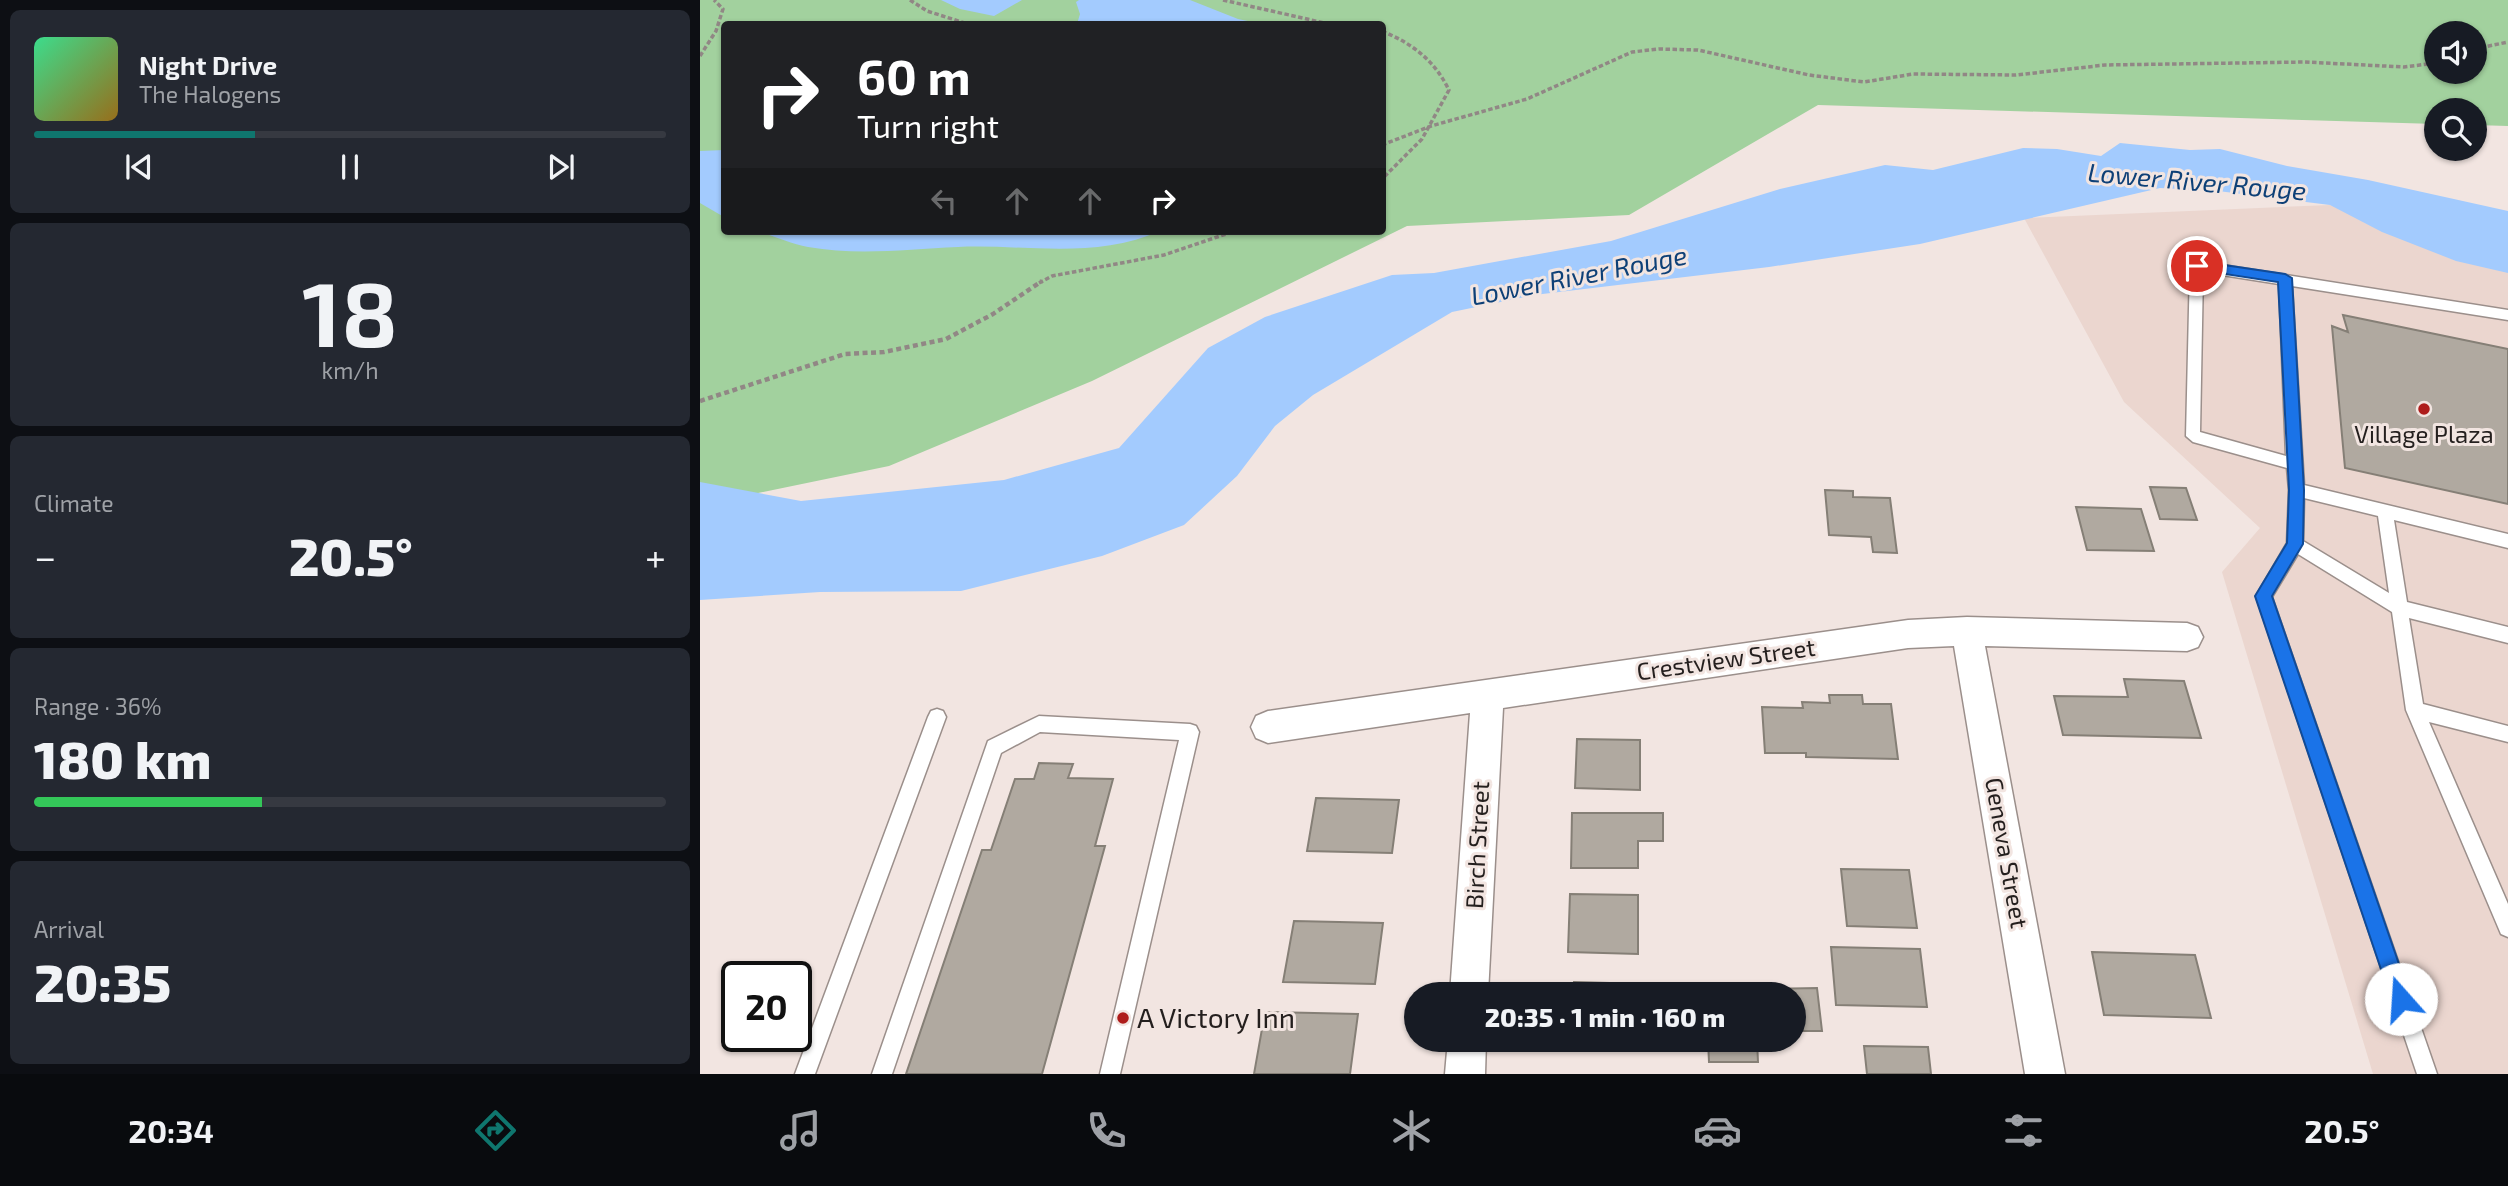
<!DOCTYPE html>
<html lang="en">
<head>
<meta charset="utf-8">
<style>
  body { margin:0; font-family:"Exo 2",sans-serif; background:#242831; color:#f1f3f6; height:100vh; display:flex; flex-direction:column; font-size:26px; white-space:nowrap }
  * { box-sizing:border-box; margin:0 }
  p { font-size:23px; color:#9ea1a6 }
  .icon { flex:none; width:38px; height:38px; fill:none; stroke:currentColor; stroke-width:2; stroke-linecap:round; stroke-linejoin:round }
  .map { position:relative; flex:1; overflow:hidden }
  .sheet { display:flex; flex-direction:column; gap:10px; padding:10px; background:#0d0f14; width:700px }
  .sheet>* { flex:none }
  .top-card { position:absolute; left:21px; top:21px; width:665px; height:214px; border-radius:7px; box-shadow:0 2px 5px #0004; background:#202124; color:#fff; overflow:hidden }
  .controls { position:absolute; left:1724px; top:21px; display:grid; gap:14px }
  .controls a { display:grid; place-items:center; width:63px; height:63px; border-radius:50%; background:#171b24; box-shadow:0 2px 5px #0004; font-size:35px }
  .speed { position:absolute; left:21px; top:961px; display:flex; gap:14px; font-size:35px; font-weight:700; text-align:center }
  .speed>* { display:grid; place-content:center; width:91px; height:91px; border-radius:50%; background:#171b24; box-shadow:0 2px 5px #0004; line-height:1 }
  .speed .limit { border:4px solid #111; border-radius:10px; background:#fff; color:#111 }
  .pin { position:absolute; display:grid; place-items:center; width:60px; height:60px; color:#fff; margin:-30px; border:4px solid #fff; border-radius:50%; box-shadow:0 2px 7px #0007 }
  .me { position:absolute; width:77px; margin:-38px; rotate:341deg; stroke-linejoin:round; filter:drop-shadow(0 0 5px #0008) }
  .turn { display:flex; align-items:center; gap:24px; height:147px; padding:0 21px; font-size:32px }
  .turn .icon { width:91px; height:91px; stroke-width:2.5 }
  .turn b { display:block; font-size:49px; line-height:60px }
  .lanes { display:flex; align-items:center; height:66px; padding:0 21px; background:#0003; justify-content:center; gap:35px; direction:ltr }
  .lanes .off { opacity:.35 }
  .big { font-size:52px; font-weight:800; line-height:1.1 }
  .sheet .tile { flex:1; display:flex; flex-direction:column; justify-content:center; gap:10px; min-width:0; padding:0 24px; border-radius:10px; background:#242831 }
  .sheet .dial { align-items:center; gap:0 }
  .dial b { font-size:91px; line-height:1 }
  .song { display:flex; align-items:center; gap:21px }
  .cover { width:84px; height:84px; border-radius:10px; background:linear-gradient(135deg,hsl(150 70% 55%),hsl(40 70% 35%)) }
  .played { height:7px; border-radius:4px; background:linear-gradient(90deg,#0f766e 35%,#363941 35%) }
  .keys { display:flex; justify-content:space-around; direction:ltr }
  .heat { display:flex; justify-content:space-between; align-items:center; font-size:38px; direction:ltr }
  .charge { height:10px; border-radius:5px; background:linear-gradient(90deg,#34c759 36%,#363941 0) }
  .trip { position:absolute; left:704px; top:982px; width:402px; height:70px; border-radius:35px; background:#171b24; box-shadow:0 2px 5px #0004; font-weight:800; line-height:70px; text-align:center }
  .menu { display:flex; height:112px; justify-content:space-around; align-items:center; background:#090b0e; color:#9ea1a6 }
  .menu .icon { width:49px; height:49px }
  .menu .on { color:#0f766e }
  .menu b { font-size:32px; color:#f1f3f6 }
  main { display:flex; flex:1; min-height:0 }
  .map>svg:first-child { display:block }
  .built { fill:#ebd6cf }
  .green { fill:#a2d19e; fill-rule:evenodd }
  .water { fill:#a3cbfe }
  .building { fill:#b0a9a0; stroke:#857f76; stroke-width:2 }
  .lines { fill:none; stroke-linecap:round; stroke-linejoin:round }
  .lane-casing { stroke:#9b8f8b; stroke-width:3 }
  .street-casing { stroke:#9b8f8b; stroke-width:3 }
  .path-far1 { stroke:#918785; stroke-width:3.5; stroke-dasharray:4.5 2.5; stroke-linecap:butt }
  .path { stroke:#918785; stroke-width:4.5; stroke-dasharray:5 3.5; stroke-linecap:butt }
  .lane { fill:#fff; fill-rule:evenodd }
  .street { fill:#fff; fill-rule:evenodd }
  .route { fill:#1a73e8; stroke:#114b97; stroke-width:2 }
  .poi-dot { fill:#ae1c1b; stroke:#f2e5e1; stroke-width:2.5 }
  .labels { text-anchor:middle; stroke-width:6; stroke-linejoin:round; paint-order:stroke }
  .poi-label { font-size:24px; fill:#241f1e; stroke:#f2e5e1 }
  .street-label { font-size:24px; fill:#241f1e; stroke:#f2e5e1 }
  .water-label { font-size:26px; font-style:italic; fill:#0e4077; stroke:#f2e5e1 }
  .near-poi-label { font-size:28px; fill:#241f1e; stroke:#f2e5e1; text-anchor:start }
</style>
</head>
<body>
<main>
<section class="sheet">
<div class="tile">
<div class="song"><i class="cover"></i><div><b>Night Drive</b><p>The Halogens</p></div></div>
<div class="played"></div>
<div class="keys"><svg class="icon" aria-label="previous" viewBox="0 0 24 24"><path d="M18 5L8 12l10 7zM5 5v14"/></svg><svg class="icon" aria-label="pause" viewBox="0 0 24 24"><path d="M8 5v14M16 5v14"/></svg><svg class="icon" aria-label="next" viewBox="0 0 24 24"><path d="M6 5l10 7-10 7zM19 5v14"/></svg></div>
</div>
<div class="tile dial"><b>18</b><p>km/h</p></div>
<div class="tile"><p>Climate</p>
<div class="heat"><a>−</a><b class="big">20.5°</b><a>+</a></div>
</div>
<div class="tile"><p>Range · 36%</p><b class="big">180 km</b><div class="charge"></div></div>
<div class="tile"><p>Arrival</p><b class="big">20:35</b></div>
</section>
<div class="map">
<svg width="1808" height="1074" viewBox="0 0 1808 1074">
  <rect width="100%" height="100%" fill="#f2e5e1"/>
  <!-- built -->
  <path class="built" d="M1630 205 1808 247V1074H1673L1522 572 1560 528 1424 402 1324 218Z"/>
  <!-- green -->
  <path class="green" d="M0 0H1808V126L1775 125 1774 110H1736V124L1118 105 929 215 707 226 392 381 189 466 0 505ZM24 24H682V231H24ZM1736 33H1774V72H1736Z"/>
  <!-- water -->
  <path class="water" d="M241 0H322L294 16 260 9Z
    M379 0H490L538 19 562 24H377L380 14 376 2Z
    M1420 143 1490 150 1520 149 1587 166 1668 180 1808 211V273L1756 261 1682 232 1630 205 1518 191 1460 188 1220 244 1069 267 834 295 752 312 613 395 575 426 537 476 484 525 402 556 261 591 120 592 0 600V482L101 501 304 480 419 448 508 348 565 317 692 275 734 273 911 241 1080 189 1185 165 1233 170 1323 148 1357 149 1401 156Z
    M24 150V217L0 203V151Z
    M57 231H459C396 260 324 244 258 247 208 249 159 256 108 247 91 244 74 236 57 231Z"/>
  <!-- building -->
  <path class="building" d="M1643 315 1808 349V504L1645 468 1632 326 1648 332Z
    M1450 487 1486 488 1497 520 1460 519Z
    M1125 490 1153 491V497L1190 498 1197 553 1173 552 1171 537 1129 535Z
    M1376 507 1441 509 1454 551 1387 550Z
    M1424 679 1484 681 1501 738 1363 735 1354 696 1428 697Z
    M1129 695H1162L1163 704H1191L1198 759 1106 757V753H1065L1062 707 1103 708 1102 702 1130 703Z
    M877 739 940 740V790L875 788Z
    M339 763 373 764 368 778 413 779 395 846H405L342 1074H206L282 850H291L315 779H334Z
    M616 798 699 800 692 853 607 851Z
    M872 813H963V841H938V868H871Z
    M1141 869 1209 870 1217 928 1147 926Z
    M870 894 938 895V954L868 952Z
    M594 921 683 923 675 984 583 982Z
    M1131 947 1220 949 1227 1007 1136 1005Z
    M1392 952 1495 955 1511 1018 1404 1015Z
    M874 982 944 984V994H873Z
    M1117 988 1122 1031H1094V994H1070V989Z
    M565 1012 658 1014 650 1074H554Z
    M872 1040H945V1047L872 1046Z
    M1008 1040H1057L1058 1062H1009Z
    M1164 1046 1228 1047 1231 1074H1167Z"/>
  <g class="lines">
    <defs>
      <path id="lane" d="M1497 261 1808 310V320L1592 286 1604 485 1808 534V548L1694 520 1707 602 1808 627V643L1709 618 1723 704 1808 726V742L1729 722 1808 904V937L1801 934 1706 710 1692 612 1598 554 1572 597 1737 1074H1717L1556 596 1587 543 1589 490 1587 468 1493 442 1486 436 1490 266ZM1503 272 1579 284 1586 456 1500 432ZM1604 498 1678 516 1689 593 1603 541Z
        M237 709 243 711 246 717 115 1074H95L228 717 231 711Z
        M339 716 490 724 496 726 499 732 420 1074H400L479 740 340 732 301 753 192 1074H172L288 741Z"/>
      <path id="street" d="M1267 617 1487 623 1498 627 1503 637 1498 647 1487 651 1285 646 1365 1074H1325L1254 646 1208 648 803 708 788 994H750L770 713 568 743 556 738 551 727 556 716 568 711 1208 620Z
        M748 1040H786L785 1074H745Z"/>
    </defs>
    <!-- lane casing -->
    <use href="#lane" class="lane-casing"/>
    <!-- street casing -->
    <use href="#street" class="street-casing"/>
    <!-- path-far1 -->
    <path class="path-far1" d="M210 0 227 11 268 24
      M523 0 629 24
      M682 31C713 44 734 60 749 90L722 139 682 179
      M1774 49 1808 42
      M0 56 16 31 23 9 14 0
      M682 145 731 126 827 99 932 52 959 49 998 50 1109 75 1164 82 1213 74 1316 75 1405 65 1605 62 1704 67 1736 63
      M339 283 352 276 464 255 535 231"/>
    <!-- path -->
    <path class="path" d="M0 401 145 354 184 352 246 339 293 314 342 281"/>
    <!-- lane -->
    <use href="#lane" class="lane"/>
    <!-- street -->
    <use href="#street" class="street"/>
  </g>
  <!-- route -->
  <path class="route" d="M1497 261 1585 274 1592 278 1604 490 1603 544 1572 596 1711 999 1708 1006 1701 1009 1694 1006 1691 999 1555 596 1587 543 1589 490 1578 282 1492 269V262Z"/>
  <!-- markers -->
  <g class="poi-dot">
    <circle cx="1724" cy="409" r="7"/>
    <circle cx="423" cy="1018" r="7"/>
  </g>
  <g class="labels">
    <!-- poi labels -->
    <g class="poi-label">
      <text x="1724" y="443">Village Plaza</text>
    </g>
    <!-- street labels -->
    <g class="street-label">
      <text transform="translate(1026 660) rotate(-8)" y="8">Crestview Street</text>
      <text transform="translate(778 845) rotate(-87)" y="8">Birch Street</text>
      <text transform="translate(1306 853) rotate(80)" y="8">Geneva Street</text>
    </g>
    <!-- water labels -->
    <g class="water-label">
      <text transform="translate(1497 182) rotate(5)" y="9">Lower River Rouge</text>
      <text transform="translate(879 276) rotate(-11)" y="9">Lower River Rouge</text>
    </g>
    <!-- near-poi labels -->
    <g class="near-poi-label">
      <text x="437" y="1028">A Victory Inn</text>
    </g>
  </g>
</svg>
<div class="controls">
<a><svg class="icon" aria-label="sound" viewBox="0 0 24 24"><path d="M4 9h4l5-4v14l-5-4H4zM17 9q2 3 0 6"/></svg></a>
<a><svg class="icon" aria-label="search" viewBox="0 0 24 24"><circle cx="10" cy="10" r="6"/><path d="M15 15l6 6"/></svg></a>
</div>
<div class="speed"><div class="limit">20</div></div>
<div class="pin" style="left:1497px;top:266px;background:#d93025"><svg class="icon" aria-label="arrive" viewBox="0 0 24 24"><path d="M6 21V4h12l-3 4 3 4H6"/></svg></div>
<svg class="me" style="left:1701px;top:999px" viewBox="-20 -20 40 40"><circle r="19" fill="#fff"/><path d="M0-13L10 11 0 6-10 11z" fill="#1a73e8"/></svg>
<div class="trip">20:35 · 1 min · 160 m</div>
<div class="top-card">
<div class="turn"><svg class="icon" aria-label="right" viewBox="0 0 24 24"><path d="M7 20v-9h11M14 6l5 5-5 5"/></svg><div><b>60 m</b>Turn right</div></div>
<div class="lanes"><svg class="icon off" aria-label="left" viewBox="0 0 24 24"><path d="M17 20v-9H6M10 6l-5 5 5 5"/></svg><svg class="icon off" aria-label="ahead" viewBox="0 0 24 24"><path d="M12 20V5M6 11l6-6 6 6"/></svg><svg class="icon off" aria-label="ahead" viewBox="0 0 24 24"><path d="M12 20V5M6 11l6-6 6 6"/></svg><svg class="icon" aria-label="right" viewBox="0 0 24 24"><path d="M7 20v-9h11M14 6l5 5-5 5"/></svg></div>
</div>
</div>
</main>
<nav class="menu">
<b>20:34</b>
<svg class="icon on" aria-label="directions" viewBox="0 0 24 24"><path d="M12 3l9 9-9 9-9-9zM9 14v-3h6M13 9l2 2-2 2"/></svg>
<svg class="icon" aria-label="music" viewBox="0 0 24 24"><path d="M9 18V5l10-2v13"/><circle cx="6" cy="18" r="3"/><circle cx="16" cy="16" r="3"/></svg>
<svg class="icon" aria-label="phone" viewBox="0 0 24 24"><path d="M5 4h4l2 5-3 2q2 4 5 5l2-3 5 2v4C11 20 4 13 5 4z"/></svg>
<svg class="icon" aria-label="climate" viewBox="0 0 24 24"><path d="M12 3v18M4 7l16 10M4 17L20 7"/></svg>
<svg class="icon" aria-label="car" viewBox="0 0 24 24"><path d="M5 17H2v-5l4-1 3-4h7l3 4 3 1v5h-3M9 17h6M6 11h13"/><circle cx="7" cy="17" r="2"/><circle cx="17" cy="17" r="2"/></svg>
<svg class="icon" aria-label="filters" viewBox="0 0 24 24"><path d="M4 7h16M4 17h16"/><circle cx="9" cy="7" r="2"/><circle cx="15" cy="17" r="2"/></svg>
<b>20.5°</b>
</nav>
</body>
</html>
